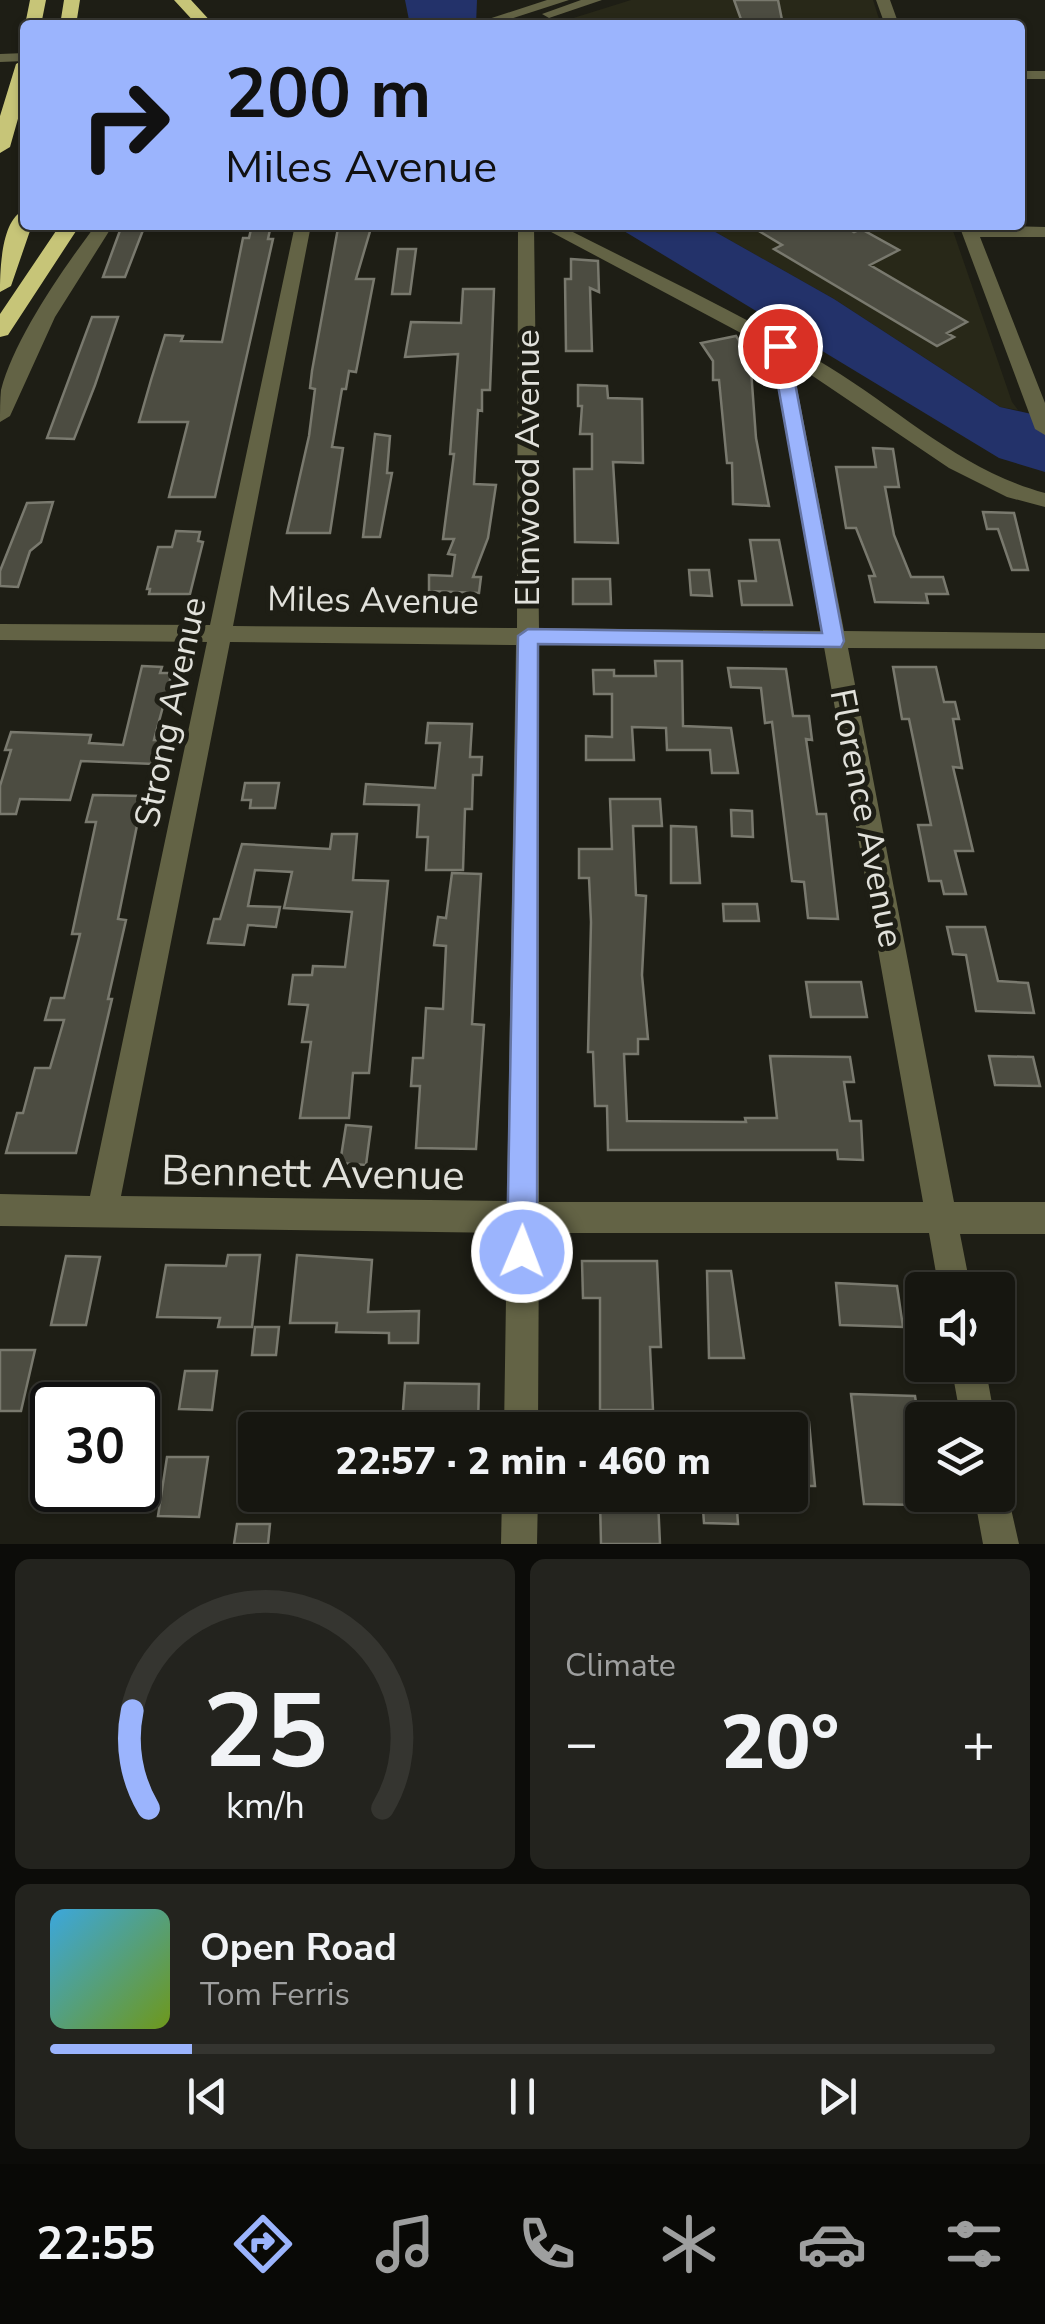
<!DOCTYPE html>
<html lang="en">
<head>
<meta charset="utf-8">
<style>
  body { margin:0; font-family:"Nunito Sans",sans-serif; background:#23231e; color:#f1f3f6; height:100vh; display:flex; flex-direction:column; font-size:38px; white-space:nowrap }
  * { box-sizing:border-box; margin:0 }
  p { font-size:32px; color:#9e9f9f }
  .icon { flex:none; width:55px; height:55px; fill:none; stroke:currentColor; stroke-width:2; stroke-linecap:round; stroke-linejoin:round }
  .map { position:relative; height:1544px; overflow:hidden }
  .drawer { display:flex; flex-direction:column; gap:15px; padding:15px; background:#0c0c09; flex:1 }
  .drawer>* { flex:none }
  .banner { position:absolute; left:20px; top:20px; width:1005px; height:210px; border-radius:10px; box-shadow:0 2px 8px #0004,0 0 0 2px #353530; background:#9bb4fd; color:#111; overflow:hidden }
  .buttons { position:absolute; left:905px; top:1272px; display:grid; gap:20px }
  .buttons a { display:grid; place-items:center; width:110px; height:110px; border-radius:10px; background:#161610; box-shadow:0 2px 8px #0004,0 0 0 2px #353530; font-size:50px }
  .speed { position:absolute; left:30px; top:1382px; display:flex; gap:20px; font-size:50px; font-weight:700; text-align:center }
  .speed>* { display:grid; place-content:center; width:130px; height:130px; border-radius:50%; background:#161610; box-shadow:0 2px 8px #0004,0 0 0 2px #353530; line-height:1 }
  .speed .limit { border:5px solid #111; border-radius:15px; background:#fff; color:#111 }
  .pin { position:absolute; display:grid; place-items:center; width:85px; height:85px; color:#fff; margin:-42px; border:5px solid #fff; border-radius:50%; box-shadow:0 2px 10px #0007 }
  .me { position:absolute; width:110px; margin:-55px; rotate:1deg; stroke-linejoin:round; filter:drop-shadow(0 0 8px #0008) }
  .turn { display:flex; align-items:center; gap:35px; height:210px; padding:0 40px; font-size:45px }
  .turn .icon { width:130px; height:130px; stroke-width:2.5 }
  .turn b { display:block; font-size:70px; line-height:85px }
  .big { font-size:75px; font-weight:800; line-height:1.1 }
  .drawer .card { flex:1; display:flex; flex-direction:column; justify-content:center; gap:15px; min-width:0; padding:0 35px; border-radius:15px; background:#23231e }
  .drawer .dial { align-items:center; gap:0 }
  .dial svg { height:260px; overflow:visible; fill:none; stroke:#353530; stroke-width:7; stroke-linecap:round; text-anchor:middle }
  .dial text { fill:#f1f3f6; stroke:none }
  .song { display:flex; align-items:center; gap:30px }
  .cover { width:120px; height:120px; border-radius:15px; background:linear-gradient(135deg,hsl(200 70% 55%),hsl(80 70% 35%)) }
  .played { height:10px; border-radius:5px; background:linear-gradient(90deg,#9bb4fd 15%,#353530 15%) }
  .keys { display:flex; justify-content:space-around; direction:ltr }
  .heat { display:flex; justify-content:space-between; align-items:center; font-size:55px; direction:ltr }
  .drawer .tiles { flex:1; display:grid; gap:15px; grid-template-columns:1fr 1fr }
  .card:last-child { grid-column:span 2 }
  .trip { position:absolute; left:238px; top:1412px; width:570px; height:100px; border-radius:10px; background:#161610; box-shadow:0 2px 8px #0004,0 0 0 2px #353530; font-weight:800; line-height:100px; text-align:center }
  .tabs { display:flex; height:160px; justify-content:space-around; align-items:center; background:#090906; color:#9e9f9f }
  .tabs .icon { width:70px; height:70px }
  .tabs .current { color:#9bb4fd }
  .tabs b { font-size:45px; color:#f1f3f6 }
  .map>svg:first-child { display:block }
  .built { fill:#282818 }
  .water { fill:#23326a }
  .building { fill:#4c4c41; stroke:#79796e; stroke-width:2.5 }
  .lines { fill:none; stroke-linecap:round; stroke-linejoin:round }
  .minor { fill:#636345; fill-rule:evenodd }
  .highway { fill:#c7c578; fill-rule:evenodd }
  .route { fill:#9bb4fd; stroke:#6575a4; stroke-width:2.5 }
  .labels { text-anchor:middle; stroke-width:10; stroke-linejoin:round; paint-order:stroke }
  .street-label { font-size:35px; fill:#e1e1db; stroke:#1e1e15 }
  .near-street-label { font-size:42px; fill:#e1e1db; stroke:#1e1e15 }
</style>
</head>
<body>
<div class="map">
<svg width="1045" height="1544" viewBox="0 0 1045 1544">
  <rect width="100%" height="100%" fill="#1e1e15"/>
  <!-- built -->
  <path class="built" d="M631 0H873L881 25H551Z
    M703 225H951L1012 402 1018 410 1000 407 834 299Z"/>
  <!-- water -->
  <path class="water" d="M405 0H477L476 25H410Z
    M614 225H703L834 299 1000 407 1045 417V472L999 458Z"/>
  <!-- building -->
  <path class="building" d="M734 0H778L783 25H743Z
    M122 225H145L125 277H103Z
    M252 225H271L268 239H273L215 497H169L188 422H139L151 380 165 335 183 336 181 341 222 342 243 238H249Z
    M749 225H842L854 232 861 229 899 250 870 265 967 322 947 333 954 337 937 346 774 249 782 245Z
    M338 228H371L356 279H374L356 372 349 371 346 389H342L332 447 343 448 330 533H287L309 436 315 389 310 388 312 371Z
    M398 249H416L410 294H392Z
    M571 259 598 261 599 292 590 288 592 351H566L565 279H571Z
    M463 289H494L490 390H482V411L478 410 474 484 496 485 488 538 473 577H481L479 593 429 591V575L452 576 455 555 448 554 454 539H443L454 454H450L458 354 405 357 411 322 461 323Z
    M92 317H118L95 385 74 439 47 438Z
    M736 336 750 356 756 438 769 506 733 504 732 463H727L719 380H713V361L701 343Z
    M578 385 607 386 608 398 642 399 643 463 613 462 618 543 575 542 574 469H592V434H580L582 406H578Z
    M375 434 390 436 387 473H392L380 537H363Z
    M873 448 893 449 899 487H885L894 535 911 577H943L948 594H926L928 603 875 602 869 576H875L856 528H846L836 467H876Z
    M53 502 41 542 30 551 18 587 0 586V571L27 503Z
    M983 512 1014 513 1028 570H1012L998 529H987Z
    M176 531 200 532 198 541 203 542 190 594H149L150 589H147L158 547H172Z
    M750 540H779L792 605H742L739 581H756Z
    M689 570H709L712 596 691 595Z
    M573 579H610L611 604H573Z
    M655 661H682L683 726 731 728 738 773H712L710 750H667L666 728 632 727 634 760H586V736L612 737V694H594L593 670H614V676H656Z
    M142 666 162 667 160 673H172L154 740H160L154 764 81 761 70 800 20 799 16 814H0V786L11 750H5L11 732 91 735 89 743 123 745Z
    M893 667H936L944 702H955L959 719H953L962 768 953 767 973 851H955L966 894H944L941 881H929L918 825H931L909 719H902Z
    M728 668 786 669 793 716H809L812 740 806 739 817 814H826L838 919 808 918 804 882 792 881 772 722 765 723 761 688 731 687Z
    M428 723 472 724 470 757H482L481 775H473L472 809H465L463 870H426L428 837H417L419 805 364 804 366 784 435 788 440 743H426Z
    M245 783H279L275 808H250L251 800H242Z
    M93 795 143 796 118 919 126 920 108 999H112L76 1153H6L17 1113H23L35 1068H50L64 1020H45L51 998H64L80 934H72L96 822H86Z
    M610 799H660L662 826H633L636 895 646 896 642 975 648 1039H638V1054H624L627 1121 746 1122 745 1118H777L770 1056 850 1057 854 1082H844L850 1121H861L863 1160 838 1159 837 1150H608L607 1106H595L593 1052H588L591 922 589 878H579V849H612Z
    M731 810 752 811 753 837 732 836Z
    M671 826 696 827 700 883H671Z
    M332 834H357L353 880 388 881 369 1073H353L349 1118H300L311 1042H302L308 1005 289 1004 293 975H312L313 966 345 967 352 912 284 908 292 872 255 870 248 906 280 907 276 927 248 925 244 945 208 943 214 919H220L242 844 330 849Z
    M452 873 481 874 472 1024 484 1025 476 1149 416 1148 420 1086H411L413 1058H423L426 1008 443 1009 446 946 434 945 438 917 446 918Z
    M723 904H757L759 921H724Z
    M947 927H985L998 981 1028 983 1034 1013 976 1011 966 955 953 954Z
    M806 982H861L867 1017H811Z
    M989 1056 1033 1057 1040 1086 995 1085Z
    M346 1125 371 1127 366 1165 340 1163Z
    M228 1255H260L252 1327H218L220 1318 157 1317 166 1265 226 1266Z
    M297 1255 372 1260 368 1312 419 1311 418 1343H389V1333L336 1332 337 1323H290Z
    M66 1256 100 1257 86 1325H51Z
    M582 1261H657L661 1347H650L653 1410H600V1298H583Z
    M707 1271H731L744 1358H709Z
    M836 1283 897 1286 903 1327 840 1325Z
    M255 1327H279L276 1355H252Z
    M0 1350H35L21 1411H0Z
    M185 1371H217L212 1410 179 1409Z
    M405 1383 479 1384 478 1425 402 1424Z
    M851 1394 915 1396 922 1442V1505L864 1504Z
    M790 1422H809L815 1486H790Z
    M167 1457H208L199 1517 158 1516Z
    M702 1495H736L738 1524 704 1523Z
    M600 1500H658L660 1544H601Z
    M237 1524H270L268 1544H234Z"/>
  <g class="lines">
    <!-- minor -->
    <path class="minor" d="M547 0H569L492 25H470Z
      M581 0H602L549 18 542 14Z
      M876 0H890L899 25H885Z
      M25 53V61L0 62V54Z
      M1020 71H1045V79H1020Z
      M96 225H113L55 317 10 416 0 422C0 412 0 400 1 390 14 339 64 267 96 225Z
      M295 225H311L233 626 517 628 518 225H534L539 628 821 631 771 349 538 225H559C649 271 743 314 829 367 901 411 962 471 1045 493V507L1007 497 949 468 792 362 844 631 1045 633V649L848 648 954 1202H1045V1234H960L971 1290H939L929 1233H539L538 1430H504L507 1233 0 1226V1194L90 1196 207 642 0 640V624L210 625ZM230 642 516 645 507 1201 121 1196ZM539 645 824 647 923 1202H539Z
      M959 225 1045 227V237H980L1045 403V435L1035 429Z
      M951 1365H985L995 1420H961Z
      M998 1479 1005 1482 1019 1544H983L974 1495H998Z
      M502 1495H538L537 1544H501Z"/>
    <!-- highway -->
    <path class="highway" d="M30 0H46L41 25H25Z
      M64 0H80L76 25H60Z
      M174 0H191L214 25H197Z
      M25 59V94L10 147 0 153V116L16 64Z
      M25 210V225H32L11 286 0 292C0 271 1 218 25 210Z
      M60 225H80L8 335 0 337V314Z"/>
  </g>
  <!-- route -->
  <path class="route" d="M780 341 788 346 844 641 841 647 538 644 537 1252 532 1263 522 1267 512 1263 507 1252 518 636 528 629 822 633 771 346Z"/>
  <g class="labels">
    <!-- street labels -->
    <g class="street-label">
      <text transform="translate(527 468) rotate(-90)" y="12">Elmwood Avenue</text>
      <text transform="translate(373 600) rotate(1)" y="12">Miles Avenue</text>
      <text transform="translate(170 712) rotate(-78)" y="12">Strong Avenue</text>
      <text transform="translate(867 818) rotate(79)" y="12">Florence Avenue</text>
    </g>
    <!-- near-street labels -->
    <g class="near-street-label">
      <text transform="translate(313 1172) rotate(1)" y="15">Bennett Avenue</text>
    </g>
  </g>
</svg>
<div class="buttons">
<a><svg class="icon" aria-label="sound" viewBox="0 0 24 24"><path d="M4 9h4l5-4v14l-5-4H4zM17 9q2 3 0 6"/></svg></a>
<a><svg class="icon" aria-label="layers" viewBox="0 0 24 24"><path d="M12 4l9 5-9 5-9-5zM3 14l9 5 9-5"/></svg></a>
</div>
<div class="speed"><div class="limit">30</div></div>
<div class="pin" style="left:780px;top:346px;background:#d93025"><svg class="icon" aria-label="arrive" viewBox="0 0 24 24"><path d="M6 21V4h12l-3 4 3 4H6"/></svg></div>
<svg class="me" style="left:522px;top:1252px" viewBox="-20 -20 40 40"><circle r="17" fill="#9bb4fd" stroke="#fff" stroke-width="3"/><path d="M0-11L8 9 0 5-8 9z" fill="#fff"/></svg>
<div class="trip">22:57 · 2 min · 460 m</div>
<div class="banner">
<div class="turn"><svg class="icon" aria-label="right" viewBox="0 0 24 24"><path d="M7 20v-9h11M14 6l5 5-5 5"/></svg><div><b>200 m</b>Miles Avenue</div></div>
</div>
</div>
<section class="drawer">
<div class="tiles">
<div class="card dial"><svg viewBox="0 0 100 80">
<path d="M14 69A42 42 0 1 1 86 69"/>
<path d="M14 69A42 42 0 0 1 9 39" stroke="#9bb4fd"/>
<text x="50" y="56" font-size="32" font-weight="700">25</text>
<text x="50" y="72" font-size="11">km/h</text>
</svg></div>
<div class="card"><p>Climate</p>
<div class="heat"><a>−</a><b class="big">20°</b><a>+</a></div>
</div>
<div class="card">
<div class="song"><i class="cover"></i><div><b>Open Road</b><p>Tom Ferris</p></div></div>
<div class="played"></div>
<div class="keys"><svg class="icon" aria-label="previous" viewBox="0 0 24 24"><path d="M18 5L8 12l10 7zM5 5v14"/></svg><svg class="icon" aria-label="pause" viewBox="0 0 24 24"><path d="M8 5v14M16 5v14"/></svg><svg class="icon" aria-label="next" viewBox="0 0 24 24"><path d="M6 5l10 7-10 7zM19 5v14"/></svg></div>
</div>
</div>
</section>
<nav class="tabs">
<b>22:55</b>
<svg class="icon current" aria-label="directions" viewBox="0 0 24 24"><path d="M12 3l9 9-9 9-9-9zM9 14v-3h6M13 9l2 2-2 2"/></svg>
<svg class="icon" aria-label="music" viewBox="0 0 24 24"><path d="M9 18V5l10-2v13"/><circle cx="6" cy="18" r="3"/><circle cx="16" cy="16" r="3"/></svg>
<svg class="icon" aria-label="phone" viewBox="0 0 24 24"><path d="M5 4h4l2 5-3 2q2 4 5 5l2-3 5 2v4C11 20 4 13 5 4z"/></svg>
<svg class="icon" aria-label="climate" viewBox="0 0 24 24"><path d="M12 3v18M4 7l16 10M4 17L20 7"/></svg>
<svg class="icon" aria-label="car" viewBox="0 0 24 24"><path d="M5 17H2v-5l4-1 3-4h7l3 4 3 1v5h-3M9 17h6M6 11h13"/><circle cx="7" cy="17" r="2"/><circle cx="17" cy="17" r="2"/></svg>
<svg class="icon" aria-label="filters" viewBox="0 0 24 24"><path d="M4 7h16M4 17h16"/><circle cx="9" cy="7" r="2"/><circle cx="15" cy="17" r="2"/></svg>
</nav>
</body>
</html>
